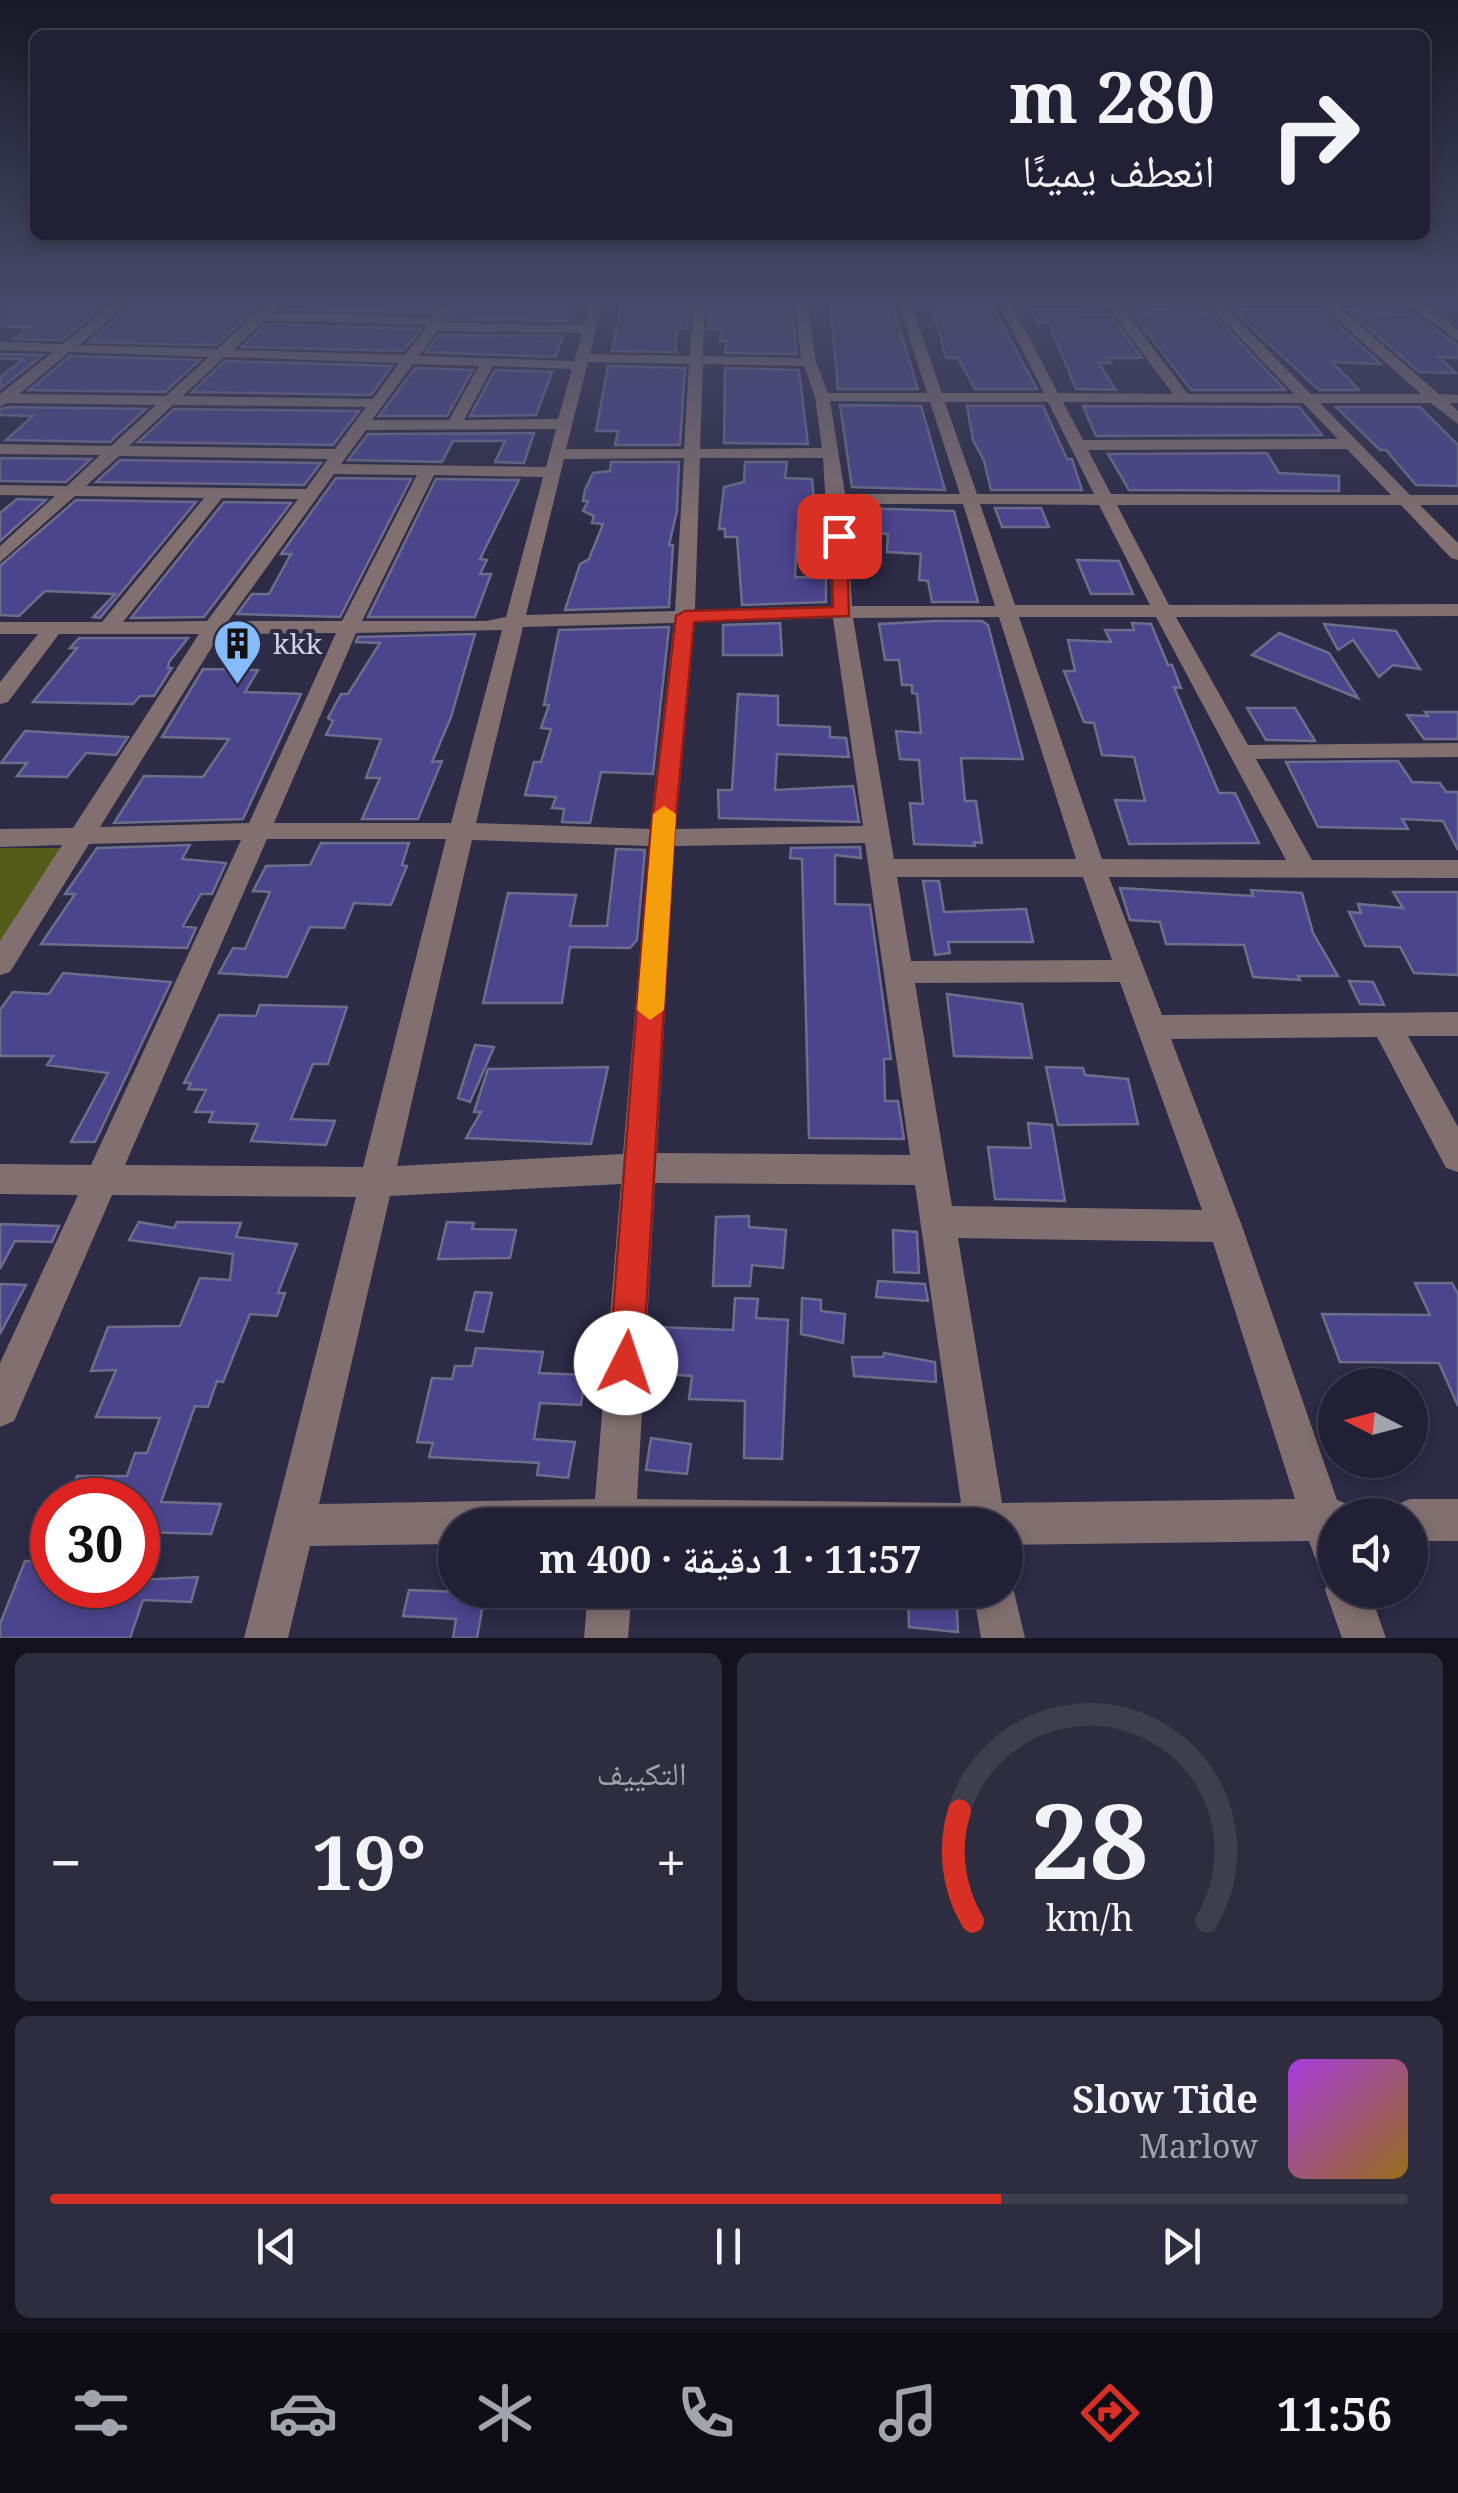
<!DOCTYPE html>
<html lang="ar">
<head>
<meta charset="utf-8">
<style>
  body { margin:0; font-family:"Noto Serif","Noto Naskh Arabic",serif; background:#2e2d40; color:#f1f3f6; direction:rtl; height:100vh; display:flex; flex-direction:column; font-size:38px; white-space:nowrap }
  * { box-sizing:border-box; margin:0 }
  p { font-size:32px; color:#a2a3ac }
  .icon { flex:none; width:55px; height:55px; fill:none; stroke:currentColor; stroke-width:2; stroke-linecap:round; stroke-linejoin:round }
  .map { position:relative; height:1638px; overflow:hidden; direction:ltr }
  .panel { display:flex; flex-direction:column; gap:15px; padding:15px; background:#13121d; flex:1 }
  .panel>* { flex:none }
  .hud { position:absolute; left:30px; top:30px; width:1400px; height:210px; border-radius:15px; box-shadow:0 5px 15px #0003,0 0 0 2px #3f3e4f; direction:rtl; background:#222034; color:#f1f3f6; overflow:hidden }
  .needle { width:65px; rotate:276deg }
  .buttons { position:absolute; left:1318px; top:1368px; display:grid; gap:20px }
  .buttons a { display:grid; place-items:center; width:110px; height:110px; border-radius:50%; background:#222034; box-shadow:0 5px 15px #0003,0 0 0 2px #3f3e4f; font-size:50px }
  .speed { position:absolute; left:30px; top:1478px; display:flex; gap:20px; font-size:50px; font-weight:700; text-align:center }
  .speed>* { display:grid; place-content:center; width:130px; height:130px; border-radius:50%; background:#222034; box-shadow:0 5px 15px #0003,0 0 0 2px #3f3e4f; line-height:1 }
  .speed .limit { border:15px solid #d22; background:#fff; color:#111 }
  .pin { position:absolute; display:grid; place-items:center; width:85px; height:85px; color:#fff; margin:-42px; border-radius:20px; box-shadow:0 5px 15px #0006 }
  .me { position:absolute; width:110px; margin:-55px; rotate:4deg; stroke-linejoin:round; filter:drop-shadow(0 0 8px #0008) }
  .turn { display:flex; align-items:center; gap:35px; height:210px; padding:0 50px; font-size:45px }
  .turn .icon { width:130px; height:130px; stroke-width:2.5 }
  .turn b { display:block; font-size:70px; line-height:85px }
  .big { font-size:75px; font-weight:700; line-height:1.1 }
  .panel .card { flex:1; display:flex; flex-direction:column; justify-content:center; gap:15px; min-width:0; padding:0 35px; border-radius:15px; background:#2e2d40 }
  .panel .dial { align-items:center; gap:0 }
  .dial svg { height:260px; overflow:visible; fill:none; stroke:#3f3e4f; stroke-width:7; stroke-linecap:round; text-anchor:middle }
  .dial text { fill:#f1f3f6; stroke:none }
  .song { display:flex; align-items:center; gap:30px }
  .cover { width:120px; height:120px; border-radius:15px; background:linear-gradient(135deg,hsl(280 70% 55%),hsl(40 70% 35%)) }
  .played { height:10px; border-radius:5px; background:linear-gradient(90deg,#d93025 70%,#3f3e4f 70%) }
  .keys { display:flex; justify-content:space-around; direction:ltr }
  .heat { display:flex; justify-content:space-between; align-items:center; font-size:55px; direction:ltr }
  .panel .tiles { flex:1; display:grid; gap:15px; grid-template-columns:1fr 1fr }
  .card:last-child { grid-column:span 2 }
  .trip { position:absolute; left:438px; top:1508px; width:585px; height:100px; border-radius:50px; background:#222034; box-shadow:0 5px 15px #0003,0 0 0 2px #3f3e4f; font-weight:700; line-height:100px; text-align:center; direction:rtl }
  .dock { display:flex; height:160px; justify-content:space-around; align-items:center; background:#0e0d15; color:#a2a3ac }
  .dock .icon { width:70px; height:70px }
  .dock .current { color:#d93025 }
  .dock b { font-size:45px; color:#f1f3f6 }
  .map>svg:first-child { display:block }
  .green { fill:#545c1a }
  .building { fill:#4d448e; stroke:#6d6d8c; stroke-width:2.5 }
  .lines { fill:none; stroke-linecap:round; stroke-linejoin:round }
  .minor { fill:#81706f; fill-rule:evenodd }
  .route { fill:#d93025; stroke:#8d1f18; stroke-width:2.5 }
  .slow { fill:#f59e0b }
  .labels { text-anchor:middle; stroke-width:8; stroke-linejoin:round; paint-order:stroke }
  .poi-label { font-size:28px; fill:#d1d1e3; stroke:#2d2b46; text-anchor:start }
</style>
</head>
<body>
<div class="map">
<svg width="1458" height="1638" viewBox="0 0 1458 1638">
  <rect width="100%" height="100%" fill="#2d2b46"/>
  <!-- green -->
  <path class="green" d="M0 848H66L0 953Z"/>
  <!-- building -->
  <path class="building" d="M25 298H114L62 340 14 339 32 327H0V317Z
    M291 298H443L432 313 281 309Z
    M464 298H556L576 299 567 321 449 319Z
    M623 298 689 300 688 329H676V352L612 351Z
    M727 298 791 301 797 354 725 353 727 341H720L721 329H708L709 302 726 303Z
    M890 298 918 389H838L830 300Z
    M958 298H988L1037 389H975L958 358H946L933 309H941L939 304H959Z
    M136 301 194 302 202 306 258 307 216 345 89 342Z
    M1031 309H1081L1078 314 1110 315 1142 358H1108L1111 363H1099L1116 390 1076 389 1048 321 1039 324Z
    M1151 309 1212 313 1285 390H1191L1132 313H1154Z
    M1240 309H1320L1381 364 1332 362 1359 390H1319L1237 314H1244Z
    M1346 309 1416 316 1458 345V358L1438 357 1456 373 1419 372Z
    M266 324 421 329 403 351 242 347Z
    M439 335 563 336 556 357 426 352Z
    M0 354 43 355 0 389V377L23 359H0Z
    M70 356 200 360 165 392 29 390Z
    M225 361 392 366 371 395 192 392Z
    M608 366 685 368 680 445H615L618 431H596Z
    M415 368 473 370 447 416H379Z
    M725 368 799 370 808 444 724 443Z
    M495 370 552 372 536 415 470 416Z
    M840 405 921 406 945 490 852 487Z
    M967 406H1043L1067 459H1072L1082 490H991L984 461 973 440Z
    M1083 406 1299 407 1322 435 1096 436Z
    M9 407 146 409 110 442 6 440 33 416 0 415V409Z
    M1336 407H1420L1458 445V486L1416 485 1386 450H1380Z
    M174 409 359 411 333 445 138 442Z
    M534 433 524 463 495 462 505 441H453L442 462 348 460 368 434Z
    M1267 453 1279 473 1339 476V491L1129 490 1108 454Z
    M0 458 91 459 66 482 0 481Z
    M120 460 321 463 304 485 96 482Z
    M611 462H679L677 511 669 545H673L669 607 565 610 580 564 589 559 603 524 592 523 594 516 583 511 588 501H583L585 490 593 473 610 471Z
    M745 462H787L785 478 812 479 814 500H820L816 531 797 530 795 577 826 578V602L742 605 737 537H725V529H719L724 487 744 482Z
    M336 478 411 479 340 617 237 614 252 594H269L291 554H281Z
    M436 479 519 480 480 559 487 560 480 574H491L475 617H368Z
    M17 499 46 500 0 541V513Z
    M76 500 196 502 100 618 93 617 115 594 45 591 19 616 0 615V566Z
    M224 502 291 503 204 617 131 618Z
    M858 508 954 511 978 602H932L928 581 919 580 921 554 887 552 888 534 861 533Z
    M995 508H1041L1049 527H1002Z
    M1077 560 1119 561 1133 594H1091Z
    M935 621H982L988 625 1023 759 961 758 965 801H976L982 843 974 842 975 846 914 844 910 803 923 804 919 760 900 759 896 731 921 733 917 694 912 693V685H902L899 660H885L879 624Z
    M780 623 782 655H723V625Z
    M1132 623 1151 624 1168 665H1172L1181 688 1174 687 1219 793H1235L1259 843 1129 844 1115 800 1145 801 1134 757 1102 755 1094 723 1084 722 1064 671H1075L1068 640 1111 642 1105 630H1134Z
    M1324 624 1396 631 1420 669 1393 665 1379 677 1353 640 1338 650Z
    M669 627 653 774 601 772 590 823 562 822 564 809 552 808 556 797 525 795 534 762H541L551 729 541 728 549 705H544L559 630Z
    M1279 633 1329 653 1358 698 1252 655Z
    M475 634 451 717 432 762 442 761 418 819H362L380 778H366L381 739 326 735 333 721 328 718 341 694H348L380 643 356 642 358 637Z
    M79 638H188L169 662 168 668H172L154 696H140L133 704 33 702 77 648H70Z
    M203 669 258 670 245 692 301 694 243 819 114 823 144 776 203 777 229 739 162 737Z
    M738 694 778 696V725L830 727V737L846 738 849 757 777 754 775 790 853 786 859 822 719 818 718 790H732Z
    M1247 708H1295L1315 741 1266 740Z
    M1425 712H1458V739H1424L1407 715 1428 716Z
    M25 731 128 737 116 755 86 753 67 777 17 776 27 763H1Z
    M1398 761 1412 782 1440 783 1446 792H1458V850L1443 821 1402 819 1408 829 1318 827 1286 762Z
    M321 843H409L402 865 407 866 391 905 354 903 344 928 310 927 287 977 219 973 233 948 245 949 270 892 253 891 266 866 310 865Z
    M190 845 182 859 226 863 212 894H201L183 926 196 928 187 948 41 944 75 894H65L97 848Z
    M860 847 861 858 835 855V904L870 905 891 1059H884L885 1101H898L904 1139 809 1138 802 859 790 858 791 848Z
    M616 849 645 850 637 940 630 948 570 947 562 1003H483L508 893 576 895 570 926H607Z
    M923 881H939L944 912 1026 909 1033 942H948L950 953 935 955Z
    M1120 888 1253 896 1251 890 1302 893 1313 933 1338 976H1298L1300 980 1253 977 1244 945 1166 944 1160 922 1130 920Z
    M1393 892H1458V975L1414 973 1400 947 1365 946 1349 912 1361 913 1358 904 1403 908Z
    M63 973 171 982 95 1142H71L108 1073 47 1065 53 1056H0V1010L13 992 49 994Z
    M1349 981 1373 982 1384 1005 1360 1004Z
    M947 994 1022 1004 1032 1058 954 1056Z
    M260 1005 347 1007 328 1064H313L291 1119 335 1121 326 1145 251 1141 258 1124 209 1122 213 1112H195L206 1090 188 1089 191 1083H184L219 1015 256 1016Z
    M475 1045 494 1047 470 1102 458 1098Z
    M608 1067 591 1144 466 1138 481 1112H474L488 1069Z
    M1046 1067 1083 1068 1085 1075 1128 1079 1138 1124 1058 1125Z
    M1028 1123 1052 1125 1065 1201 995 1199 988 1147 1031 1148Z
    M749 1216V1227L786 1230 783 1268 752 1265 750 1286H713L716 1217Z
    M139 1222 174 1228 177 1222 241 1223 236 1237 297 1244 278 1293H285L277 1316 250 1314 223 1382 217 1381 208 1407 195 1406 161 1502 221 1504 211 1534 138 1532V1500H67L77 1476H127L135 1453H147L160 1418 96 1417 116 1370 91 1371 108 1327 180 1326 200 1278 230 1280 233 1254 129 1240Z
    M447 1222 474 1223 472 1229 516 1230 510 1258 438 1259Z
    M0 1224 59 1226 52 1242 15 1241 0 1269Z
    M893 1230 917 1232 919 1273 894 1272Z
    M878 1281 925 1284 928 1301 876 1297Z
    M1415 1283H1452L1458 1294V1406L1439 1363 1340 1362 1322 1314 1430 1315Z
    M0 1284 26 1285 0 1334Z
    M475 1292 492 1293 483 1332 466 1330Z
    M735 1298 758 1299 756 1318 788 1320 782 1459 744 1458 745 1401 689 1399 692 1376 653 1373 659 1327 733 1330Z
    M802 1298 821 1300V1311L845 1314 843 1343 801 1334Z
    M476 1348 543 1352 539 1373 585 1375 581 1405 540 1403 534 1439 575 1442 568 1478 537 1475 539 1463 429 1457 433 1443 417 1442 432 1378 452 1379 455 1366H472Z
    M884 1353 935 1362 936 1382 854 1376 852 1357H883Z
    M651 1438 691 1444 687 1474 646 1470Z
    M25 1561H52V1585H138V1580L198 1577 191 1602 143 1600 130 1638H0V1624Z
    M409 1590 485 1593 477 1638H453L456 1619 403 1616Z
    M908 1590 956 1595 958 1632 909 1627Z"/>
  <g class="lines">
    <!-- minor -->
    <path class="minor" d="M120 298H134L79 345 217 349 268 303 202 302 196 298H287L273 313 434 317 448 298H460L442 323 584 325 591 298H603L590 354 690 356 693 298H705L703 356 801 358 794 298H806L816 362 828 393H927L897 298H909L942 393H1044L996 298H1415L1458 330V340L1408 305H1336L1439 394 1458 395V403H1449L1458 411V424L1431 403H1320L1410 495H1458V505H1420L1458 543V560L1451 558 1401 505H1117L1169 605 1458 604V616L1176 617 1248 745 1458 743V757L1256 759 1312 860H1458V878L1109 877 1162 1015 1458 1012V1036H1408L1458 1127V1172L1446 1168 1377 1037 1171 1039 1242 1226 1337 1500 1350 1505 1354 1515H1335V1590H1369L1386 1638H1342L1325 1590 1331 1576 1320 1571 1309 1541 1005 1545V1525H455V1544L310 1546 288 1638H244L356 1197 112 1195 14 1421 0 1427V1363L78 1195 0 1194V1164L91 1165 241 840 89 844 10 972 0 975V941L62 845 0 847V829L73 828 199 634H59L8 702 0 704V682L38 634H0V622H102L204 498 75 496 0 562V546L55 496 0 495V485L67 486 100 455 0 454V444L111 446 156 405 8 403 0 406V394L53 352 0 350V342L63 344ZM1012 305H1107L1173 394 1058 393ZM1120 305H1209L1294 394H1188ZM1223 305H1321L1421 394H1311ZM265 320 428 325 405 355 233 350ZM437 331 582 333 574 361 419 356ZM69 352 209 357 166 396 19 394ZM224 357 399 363 373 399 183 396ZM588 362 689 364 684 449H566ZM413 364 479 366 449 420H372ZM703 364 804 366 815 397 822 448 700 449ZM493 366 572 369 558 419 464 420ZM830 401 930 402 960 494H845ZM945 402H1048L1094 494H977ZM1063 402 1303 403 1338 439 1083 440ZM173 405 366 407 335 449 129 446ZM556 429 546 467 341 464 366 430ZM1347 449 1391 495 1111 494 1088 450ZM119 456 328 459 306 489 86 486ZM684 458 675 611 526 615 564 459ZM700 458H823L832 606 695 610ZM334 474 417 475 342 621H228ZM434 475 543 477 506 617 486 621H362ZM222 498 298 499 207 621 123 622ZM846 504H963L995 606H852ZM980 504 1099 505 1150 605H1015ZM999 617 1076 859H894L853 618ZM1019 617H1156L1286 860 1102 859ZM833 618 863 826 676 829 694 622ZM674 623 650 829 476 823 523 627ZM502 630 451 823H274L356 633ZM336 633 249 823 100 827 220 634ZM267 839H446L363 1167 125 1165ZM472 840 649 846 623 1154 397 1166ZM865 843 910 1155 657 1153 674 846ZM897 877H1083L1112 960 911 961ZM1120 982 1202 1210 952 1206 915 983ZM655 1183 915 1185 961 1503 637 1499ZM621 1184 595 1499 319 1504 390 1196ZM958 1238 1213 1242 1295 1499 1002 1503Z
      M1410 1499H1458V1541H1410V1515H1391L1395 1505Z
      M1005 1572 1010 1575 1025 1638H981L973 1590H1005Z
      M588 1590H632L628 1638H584Z"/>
  </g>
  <!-- sky -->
  <linearGradient id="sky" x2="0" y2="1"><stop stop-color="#191826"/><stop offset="0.57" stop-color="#464a68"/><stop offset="1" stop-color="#464a68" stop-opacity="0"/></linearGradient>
  <rect width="1458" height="527" fill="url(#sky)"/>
  <!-- route -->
  <path class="route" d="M839 532 847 536 849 616 694 622 674 838 643 1363 638 1376 626 1381 614 1376 609 1363 650 838 676 616 685 611 833 607 830 536Z"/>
  <!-- slow -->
  <path class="slow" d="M664 806 676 814 664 1010 650 1020 637 1010 653 814Z"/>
  <!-- icons -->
  <defs>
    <symbol id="building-pin" viewBox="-11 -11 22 30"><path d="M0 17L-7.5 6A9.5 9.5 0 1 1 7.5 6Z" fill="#86bbfb" stroke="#2d2b46"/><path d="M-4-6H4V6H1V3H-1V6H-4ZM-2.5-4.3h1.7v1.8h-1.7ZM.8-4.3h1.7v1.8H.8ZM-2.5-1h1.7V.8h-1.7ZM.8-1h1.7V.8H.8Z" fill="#111"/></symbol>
  </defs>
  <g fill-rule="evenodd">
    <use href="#building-pin" x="210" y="616" width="55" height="75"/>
  </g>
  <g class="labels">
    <!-- poi labels -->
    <g class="poi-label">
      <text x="273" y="654">kkk</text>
    </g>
  </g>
</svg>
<div class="buttons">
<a><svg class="needle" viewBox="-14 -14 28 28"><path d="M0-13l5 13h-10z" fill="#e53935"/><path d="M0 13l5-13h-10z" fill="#a2a3ac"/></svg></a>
<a><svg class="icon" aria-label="sound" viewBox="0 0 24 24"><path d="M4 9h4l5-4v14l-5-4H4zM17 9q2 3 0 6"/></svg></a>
</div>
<div class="speed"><div class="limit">30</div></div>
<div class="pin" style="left:839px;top:536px;background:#d93025"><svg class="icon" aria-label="arrive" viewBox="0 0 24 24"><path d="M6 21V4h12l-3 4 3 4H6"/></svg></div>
<svg class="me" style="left:626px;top:1363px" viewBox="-20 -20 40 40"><circle r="19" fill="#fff"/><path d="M0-13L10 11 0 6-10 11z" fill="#d93025"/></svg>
<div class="trip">11:57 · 1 دقيقة · 400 m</div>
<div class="hud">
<div class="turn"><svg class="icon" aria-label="right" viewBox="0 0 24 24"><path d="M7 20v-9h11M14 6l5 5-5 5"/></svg><div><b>280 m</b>انعطف يمينًا</div></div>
</div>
</div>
<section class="panel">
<div class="tiles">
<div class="card dial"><svg viewBox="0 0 100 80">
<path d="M14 69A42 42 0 1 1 86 69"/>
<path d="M14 69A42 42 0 0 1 10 35" stroke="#d93025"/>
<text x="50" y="56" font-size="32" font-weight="700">28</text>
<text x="50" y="72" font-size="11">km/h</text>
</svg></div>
<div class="card"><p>التكييف</p>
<div class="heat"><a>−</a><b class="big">19°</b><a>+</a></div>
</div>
<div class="card">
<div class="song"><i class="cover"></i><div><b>Slow Tide</b><p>Marlow</p></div></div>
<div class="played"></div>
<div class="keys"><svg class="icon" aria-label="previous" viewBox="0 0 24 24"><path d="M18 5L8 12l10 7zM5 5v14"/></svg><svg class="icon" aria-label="pause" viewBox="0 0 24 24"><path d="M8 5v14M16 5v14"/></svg><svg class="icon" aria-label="next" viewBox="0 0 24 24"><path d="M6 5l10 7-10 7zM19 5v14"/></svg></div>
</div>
</div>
</section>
<nav class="dock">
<b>11:56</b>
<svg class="icon current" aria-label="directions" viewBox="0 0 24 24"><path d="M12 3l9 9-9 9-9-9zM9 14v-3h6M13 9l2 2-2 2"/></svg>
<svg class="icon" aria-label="music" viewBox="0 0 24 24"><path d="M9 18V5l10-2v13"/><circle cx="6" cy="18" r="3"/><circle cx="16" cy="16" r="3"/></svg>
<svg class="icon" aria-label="phone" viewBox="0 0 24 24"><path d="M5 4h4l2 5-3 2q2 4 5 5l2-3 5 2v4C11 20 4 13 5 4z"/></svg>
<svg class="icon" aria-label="climate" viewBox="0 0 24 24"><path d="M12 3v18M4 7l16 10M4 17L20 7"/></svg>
<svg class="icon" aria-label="car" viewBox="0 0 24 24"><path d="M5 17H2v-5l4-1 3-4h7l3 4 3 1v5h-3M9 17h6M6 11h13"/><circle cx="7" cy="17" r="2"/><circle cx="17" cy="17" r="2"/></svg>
<svg class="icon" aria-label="filters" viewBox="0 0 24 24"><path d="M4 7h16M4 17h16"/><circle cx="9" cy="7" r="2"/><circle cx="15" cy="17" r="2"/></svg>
</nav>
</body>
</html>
